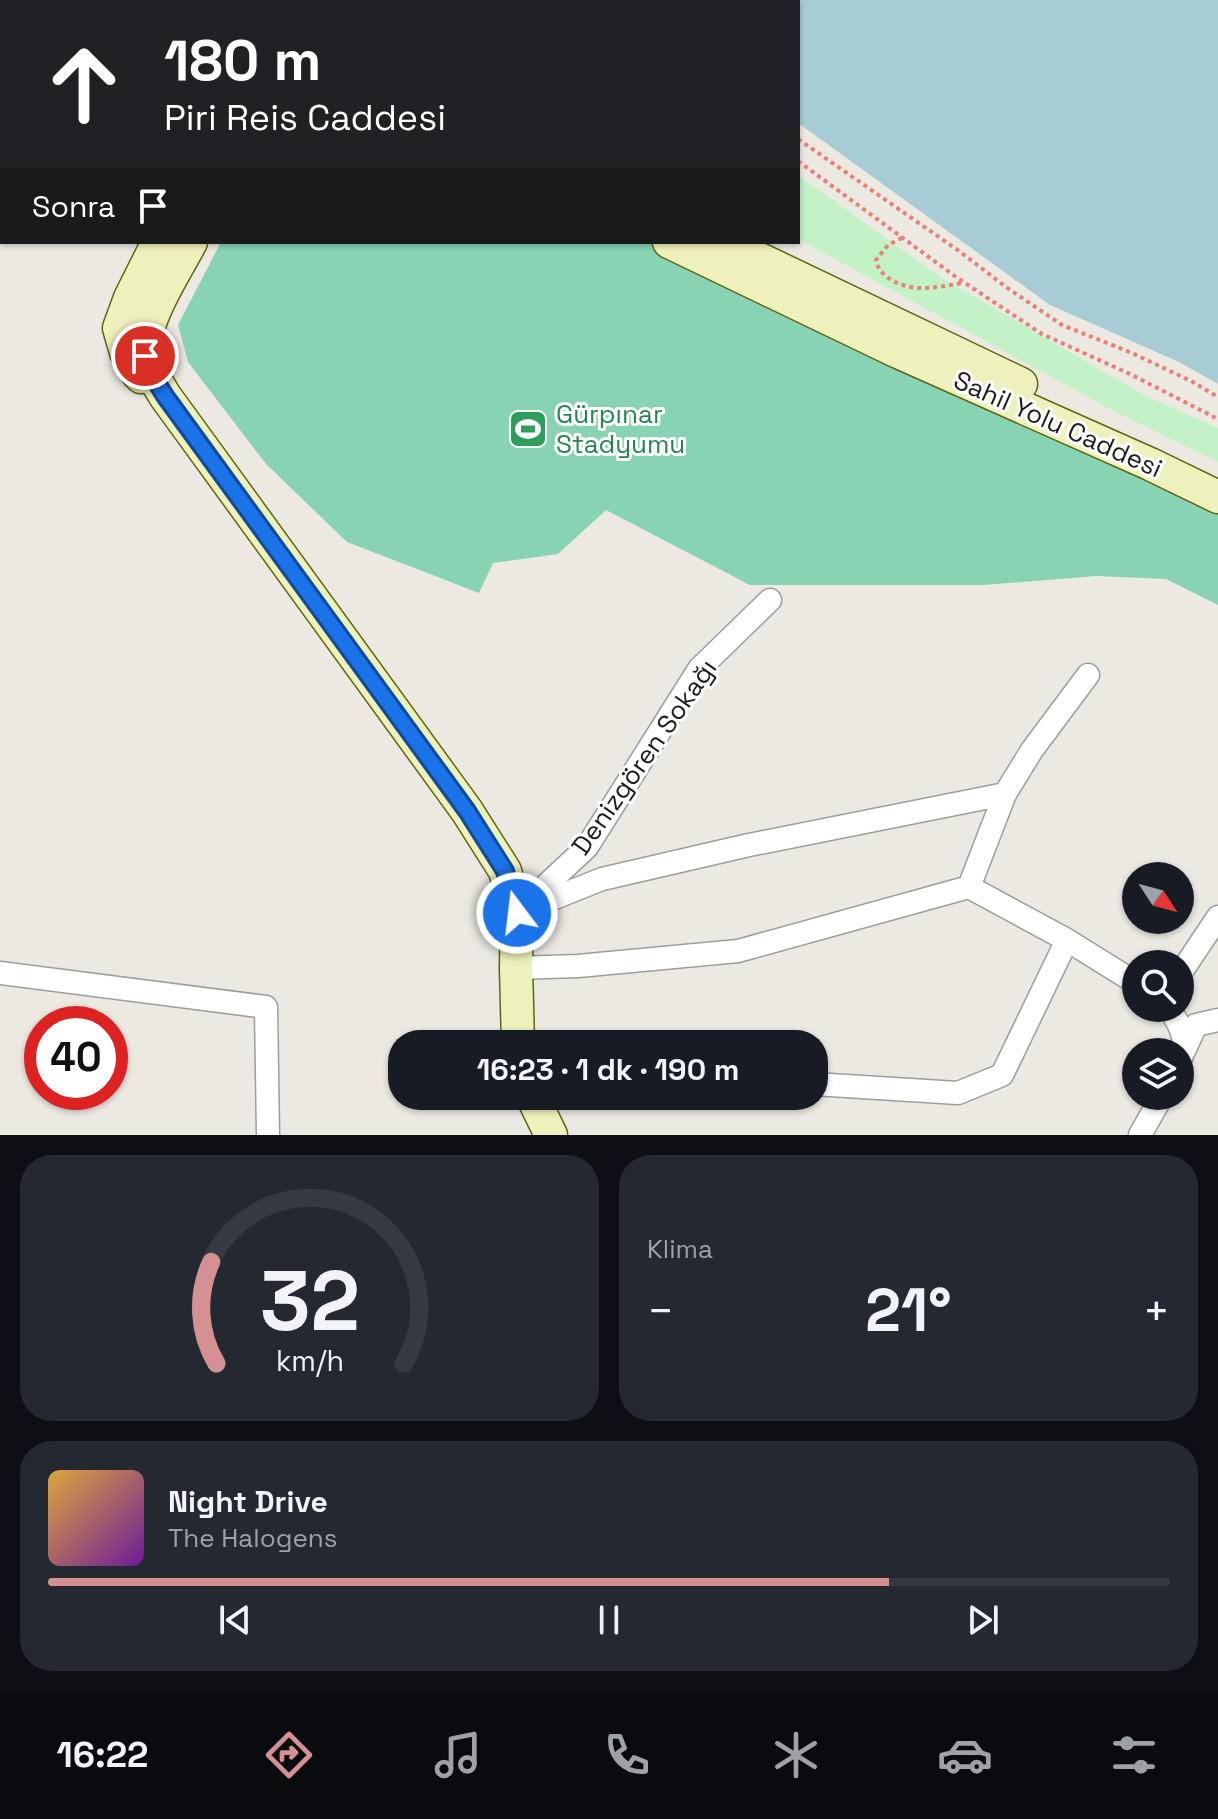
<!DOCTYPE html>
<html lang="tr">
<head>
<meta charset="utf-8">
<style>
  body { margin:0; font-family:"Space Grotesk",sans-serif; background:#242831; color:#f1f3f6; height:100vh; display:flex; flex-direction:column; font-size:30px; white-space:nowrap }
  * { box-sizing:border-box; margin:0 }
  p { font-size:26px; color:#9ea1a6 }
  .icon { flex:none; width:44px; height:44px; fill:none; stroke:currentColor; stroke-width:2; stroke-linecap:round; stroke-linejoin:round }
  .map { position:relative; height:1135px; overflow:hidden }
  .side { display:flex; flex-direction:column; gap:20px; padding:20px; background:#0d0f14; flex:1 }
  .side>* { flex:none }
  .banner { position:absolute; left:0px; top:0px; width:800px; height:244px; box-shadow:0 2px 6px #0004; background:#202124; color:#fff; overflow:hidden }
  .needle { width:52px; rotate:126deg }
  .controls { position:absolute; left:1122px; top:862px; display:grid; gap:16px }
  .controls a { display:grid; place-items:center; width:72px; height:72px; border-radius:50%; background:#171b24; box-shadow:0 2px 6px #0004; font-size:40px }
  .speed { position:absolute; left:24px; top:1006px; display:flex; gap:16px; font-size:40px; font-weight:700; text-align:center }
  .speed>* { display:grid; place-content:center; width:104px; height:104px; border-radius:50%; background:#171b24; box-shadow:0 2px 6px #0004; line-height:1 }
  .speed .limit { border:12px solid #d22; background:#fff; color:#111 }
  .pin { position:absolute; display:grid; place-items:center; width:68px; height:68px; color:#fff; margin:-34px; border:4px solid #fff; border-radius:50%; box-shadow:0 2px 8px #0007 }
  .me { position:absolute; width:88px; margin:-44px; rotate:345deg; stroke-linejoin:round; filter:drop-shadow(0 0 6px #0008) }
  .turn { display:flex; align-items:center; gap:28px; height:168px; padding:0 32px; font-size:36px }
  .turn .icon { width:104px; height:104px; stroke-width:2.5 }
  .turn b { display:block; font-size:56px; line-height:68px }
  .then { display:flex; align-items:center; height:76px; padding:0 32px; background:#0003; gap:16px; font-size:30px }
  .big { font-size:60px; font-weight:600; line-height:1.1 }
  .side .card { flex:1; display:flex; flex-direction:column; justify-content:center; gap:12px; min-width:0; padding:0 28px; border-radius:32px; background:#242831 }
  .side .dial { align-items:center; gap:0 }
  .dial svg { height:208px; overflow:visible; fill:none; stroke:#363941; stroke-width:7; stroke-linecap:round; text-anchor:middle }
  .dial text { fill:#f1f3f6; stroke:none }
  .song { display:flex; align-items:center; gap:24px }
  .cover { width:96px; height:96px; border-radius:12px; background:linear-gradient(135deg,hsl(40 70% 55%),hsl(280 70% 35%)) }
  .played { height:8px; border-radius:4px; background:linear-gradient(90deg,#d49093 75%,#363941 75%) }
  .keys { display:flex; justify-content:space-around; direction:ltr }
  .heat { display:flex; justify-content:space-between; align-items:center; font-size:44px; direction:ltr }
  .side .tiles { flex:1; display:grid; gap:20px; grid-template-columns:1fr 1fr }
  .card:last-child { grid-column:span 2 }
  .trip { position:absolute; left:388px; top:1030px; width:440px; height:80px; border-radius:32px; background:#171b24; box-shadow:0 2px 6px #0004; font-weight:600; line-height:80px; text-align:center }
  .dock { display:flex; height:128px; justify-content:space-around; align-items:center; background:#090b0e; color:#9ea1a6 }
  .dock .icon { width:56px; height:56px }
  .dock .current { color:#d49093 }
  .dock b { font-size:36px; color:#f1f3f6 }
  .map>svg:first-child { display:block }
  .park { fill:#c4f2c7 }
  .pitch { fill:#89d3b5 }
  .water { fill:#a8ccd5 }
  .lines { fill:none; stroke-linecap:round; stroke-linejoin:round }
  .lane-casing { stroke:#9d9d9d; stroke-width:14 }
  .street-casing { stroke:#9d9d9d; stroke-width:25 }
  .secondary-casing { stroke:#5d6511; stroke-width:35 }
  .path { stroke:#e98177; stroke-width:4; stroke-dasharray:4 4; stroke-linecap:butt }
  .lane { stroke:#fff; stroke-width:11 }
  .street { stroke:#fff; stroke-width:22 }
  .secondary { stroke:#eff1bc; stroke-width:32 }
  .route-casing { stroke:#114b97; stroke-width:20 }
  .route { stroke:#1a73e8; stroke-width:14 }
  .labels { text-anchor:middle; stroke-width:6; stroke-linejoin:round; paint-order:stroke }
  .leisure-label { font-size:26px; fill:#27864d; stroke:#fff; text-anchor:start }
  .street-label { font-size:26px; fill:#1c1c1c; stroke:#fff }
</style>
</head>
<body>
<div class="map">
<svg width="1218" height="1135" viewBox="0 0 1218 1135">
  <rect width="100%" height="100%" fill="#ece9e3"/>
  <!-- park -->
  <path class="park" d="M328 0H541L544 2H332Z
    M798 175 940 277 1146 396 1218 428V462L1110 409 798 239Z"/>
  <!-- pitch -->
  <path class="pitch" d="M221 242H659L1187 496 1218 514V605L1166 579 1097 576 983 585H750L606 510 558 554 493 563 479 593 347 542 266 464 188 362 178 325Z"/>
  <!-- water -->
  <path class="water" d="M623 0H1218V384L1179 362 1050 305 798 123V2H626Z"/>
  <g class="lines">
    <defs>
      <path id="lane" d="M126 0 128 2"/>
      <path id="street" d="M1088 675 1032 750 1005 794 969 887 1067 940 1136 983
        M526 904 587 847 699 669 770 600
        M517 913 602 879 749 845 1005 794
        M516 968 578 966 738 951 969 887
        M0 973 266 1007 268 1135
        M1180 974 1218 917
        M1169 1008C1180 1025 1189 1040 1180 1061
        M1184 1051 1196 1025 1218 1020
        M814 1084 958 1093 1002 1075 1067 940
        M1140 1135 1162 1096"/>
      <path id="secondary" d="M177 0 180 2
        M239 0 245 2
        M191 242C176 271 139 325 146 357 149 371 158 384 165 396L467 811 505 871 517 913 516 968 518 1044
        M669 242 898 352 1150 464 1218 497
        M724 242 1021 384
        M141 377 138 374 126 352 119 328 130 298 158 242
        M532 1096 551 1135"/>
    </defs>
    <!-- lane casing -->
    <use href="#lane" class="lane-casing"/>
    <!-- street casing -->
    <use href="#street" class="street-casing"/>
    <!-- secondary casing -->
    <use href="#secondary" class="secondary-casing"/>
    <!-- path -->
    <path class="path" d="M565 0 568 2
      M602 0 604 2
      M798 139 959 251 1006 287 1062 325 1132 353 1191 381 1218 397
      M798 161 956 277 1042 334 1130 374 1218 419
      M902 238 888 245 876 260C879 279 906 289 923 288 936 288 950 285 963 283"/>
    <!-- lane -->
    <use href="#lane" class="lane"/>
    <!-- street -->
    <use href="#street" class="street"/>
    <!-- secondary -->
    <use href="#secondary" class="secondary"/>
  </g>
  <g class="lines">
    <defs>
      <path id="route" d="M145 356 151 373 165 396 467 811 505 871 517 913"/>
    </defs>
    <!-- route casing -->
    <use href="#route" class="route-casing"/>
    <!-- route -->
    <use href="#route" class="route"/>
  </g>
  <!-- icons -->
  <defs>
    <symbol id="stadium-square" viewBox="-11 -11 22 22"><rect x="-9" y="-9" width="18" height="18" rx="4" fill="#2e9e5b" stroke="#fff"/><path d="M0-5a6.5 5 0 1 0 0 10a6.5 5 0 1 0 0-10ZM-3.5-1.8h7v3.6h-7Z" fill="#fff"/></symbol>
  </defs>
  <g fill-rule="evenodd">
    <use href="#stadium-square" x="506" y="407" width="44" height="44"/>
  </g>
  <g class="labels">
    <!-- leisure labels -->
    <g class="leisure-label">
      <text x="556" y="423">Gürpınar<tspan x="556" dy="30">Stadyumu</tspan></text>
    </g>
    <!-- street labels -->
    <g class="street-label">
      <text transform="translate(1058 424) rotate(24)" y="9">Sahil Yolu Caddesi</text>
      <text transform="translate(644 757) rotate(-55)" y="9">Denizgören Sokağı</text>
    </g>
  </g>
</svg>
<div class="controls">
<a><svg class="needle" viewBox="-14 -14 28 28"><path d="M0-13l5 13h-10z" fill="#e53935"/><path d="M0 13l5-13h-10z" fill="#9ea1a6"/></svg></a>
<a><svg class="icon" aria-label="search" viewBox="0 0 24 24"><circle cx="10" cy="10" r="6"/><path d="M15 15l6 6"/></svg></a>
<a><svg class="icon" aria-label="layers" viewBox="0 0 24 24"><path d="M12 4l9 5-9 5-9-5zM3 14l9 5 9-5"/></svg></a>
</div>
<div class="speed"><div class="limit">40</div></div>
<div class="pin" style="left:145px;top:356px;background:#d93025"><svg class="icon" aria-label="arrive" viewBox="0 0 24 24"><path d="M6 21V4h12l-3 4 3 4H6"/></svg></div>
<svg class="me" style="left:517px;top:913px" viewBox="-20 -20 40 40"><circle r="17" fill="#1a73e8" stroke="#fff" stroke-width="3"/><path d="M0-11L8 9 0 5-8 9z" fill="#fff"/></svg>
<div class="trip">16:23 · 1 dk · 190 m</div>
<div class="banner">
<div class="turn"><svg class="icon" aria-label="ahead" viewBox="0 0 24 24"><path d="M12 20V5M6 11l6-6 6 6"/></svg><div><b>180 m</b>Piri Reis Caddesi</div></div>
<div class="then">Sonra<svg class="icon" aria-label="arrive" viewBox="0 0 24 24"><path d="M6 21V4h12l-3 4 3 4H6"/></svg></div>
</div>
</div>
<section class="side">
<div class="tiles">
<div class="card dial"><svg viewBox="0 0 100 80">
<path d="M14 69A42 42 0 1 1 86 69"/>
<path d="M14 69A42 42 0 0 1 12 30" stroke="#d49093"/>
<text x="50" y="56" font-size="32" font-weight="700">32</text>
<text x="50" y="72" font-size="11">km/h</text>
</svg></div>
<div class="card"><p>Klima</p>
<div class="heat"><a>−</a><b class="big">21°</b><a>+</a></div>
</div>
<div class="card">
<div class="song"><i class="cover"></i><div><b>Night Drive</b><p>The Halogens</p></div></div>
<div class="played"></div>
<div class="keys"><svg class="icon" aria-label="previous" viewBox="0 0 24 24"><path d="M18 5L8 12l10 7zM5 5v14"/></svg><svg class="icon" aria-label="pause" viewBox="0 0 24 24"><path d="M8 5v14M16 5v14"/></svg><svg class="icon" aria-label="next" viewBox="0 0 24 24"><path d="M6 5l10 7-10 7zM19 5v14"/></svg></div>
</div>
</div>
</section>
<nav class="dock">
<b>16:22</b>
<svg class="icon current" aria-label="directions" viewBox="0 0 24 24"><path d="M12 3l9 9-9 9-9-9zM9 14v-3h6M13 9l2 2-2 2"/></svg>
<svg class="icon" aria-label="music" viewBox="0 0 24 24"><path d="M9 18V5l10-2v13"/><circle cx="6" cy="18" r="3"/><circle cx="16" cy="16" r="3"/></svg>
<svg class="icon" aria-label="phone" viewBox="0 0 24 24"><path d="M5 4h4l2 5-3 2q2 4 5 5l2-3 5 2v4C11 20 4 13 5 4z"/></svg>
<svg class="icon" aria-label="climate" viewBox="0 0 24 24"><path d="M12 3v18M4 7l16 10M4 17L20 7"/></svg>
<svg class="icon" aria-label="car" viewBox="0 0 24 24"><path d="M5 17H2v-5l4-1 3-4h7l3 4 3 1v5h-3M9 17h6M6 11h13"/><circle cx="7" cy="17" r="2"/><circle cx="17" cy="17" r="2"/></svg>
<svg class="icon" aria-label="filters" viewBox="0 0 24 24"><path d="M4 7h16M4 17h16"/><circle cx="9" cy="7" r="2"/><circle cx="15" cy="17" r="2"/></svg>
</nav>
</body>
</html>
